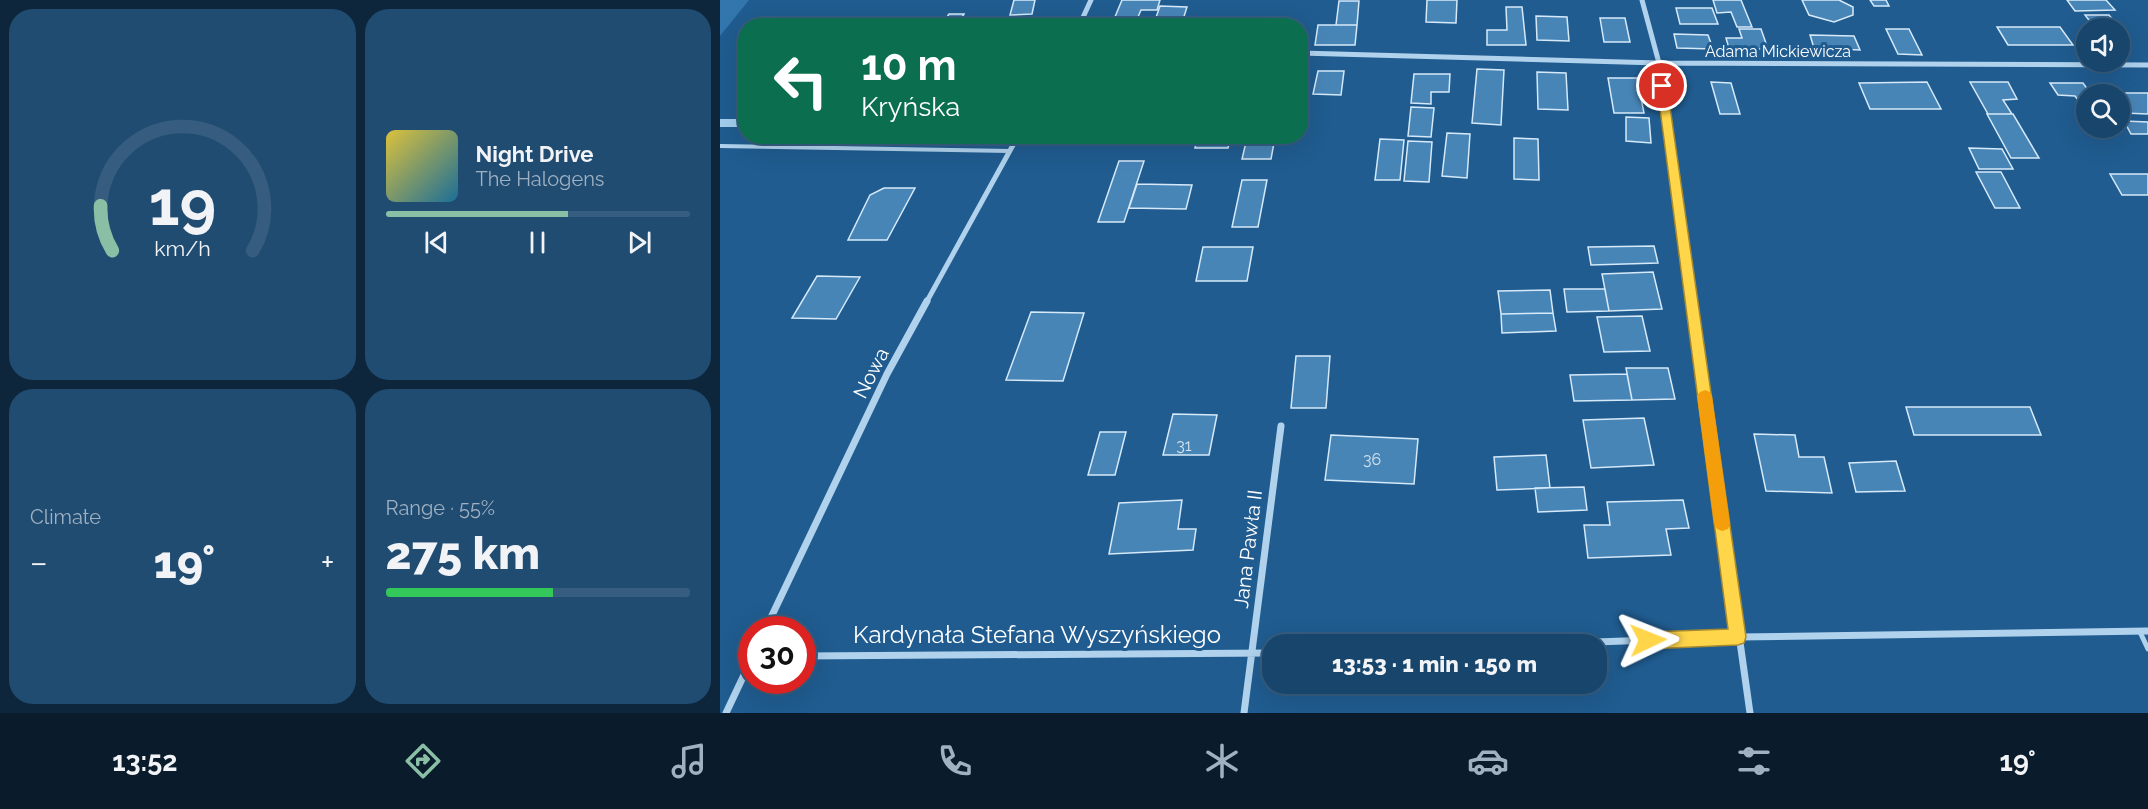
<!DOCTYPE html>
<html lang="en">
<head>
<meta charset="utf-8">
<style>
  body { margin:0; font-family:Raleway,sans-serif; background:#214c72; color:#f1f3f6; height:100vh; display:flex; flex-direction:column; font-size:22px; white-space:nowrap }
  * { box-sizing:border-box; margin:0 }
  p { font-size:20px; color:#9fb1c2 }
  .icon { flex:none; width:33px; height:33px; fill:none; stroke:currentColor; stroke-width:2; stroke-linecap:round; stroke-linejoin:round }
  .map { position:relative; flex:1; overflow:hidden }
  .panel { display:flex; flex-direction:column; gap:9px; padding:9px; background:#0d263b; width:720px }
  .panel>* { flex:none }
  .hud { position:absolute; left:18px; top:18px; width:570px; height:126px; border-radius:24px; box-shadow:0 6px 24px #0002,0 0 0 2px #365d7f; background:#0b6e4f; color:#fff; overflow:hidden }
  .tools { position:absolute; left:1356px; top:18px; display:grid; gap:12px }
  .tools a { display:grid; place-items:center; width:54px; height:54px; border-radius:50%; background:#18456c; box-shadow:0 6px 24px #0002,0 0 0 2px #365d7f; font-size:30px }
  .speed { position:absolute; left:18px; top:616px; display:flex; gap:12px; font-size:30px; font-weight:700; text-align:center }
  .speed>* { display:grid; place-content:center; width:78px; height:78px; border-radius:50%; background:#18456c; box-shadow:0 6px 24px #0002,0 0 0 2px #365d7f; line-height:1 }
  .speed .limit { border:9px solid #d22; background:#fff; color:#111 }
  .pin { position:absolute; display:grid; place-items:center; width:51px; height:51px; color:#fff; margin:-26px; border:3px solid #fff; border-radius:50%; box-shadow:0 2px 6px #0007 }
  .me { position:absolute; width:66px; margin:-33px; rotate:88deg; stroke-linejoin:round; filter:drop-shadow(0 0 4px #0008) }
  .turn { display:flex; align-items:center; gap:21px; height:126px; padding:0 24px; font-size:27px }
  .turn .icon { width:78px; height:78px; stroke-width:2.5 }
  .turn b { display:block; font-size:42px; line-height:51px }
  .big { font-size:45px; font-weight:800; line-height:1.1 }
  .panel .tile { flex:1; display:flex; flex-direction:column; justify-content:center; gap:9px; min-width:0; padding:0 21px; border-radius:24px; background:#214c72 }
  .panel .dial { align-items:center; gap:0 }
  .dial svg { height:156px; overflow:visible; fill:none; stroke:#365d7f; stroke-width:7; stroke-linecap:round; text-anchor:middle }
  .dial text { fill:#f1f3f6; stroke:none }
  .song { display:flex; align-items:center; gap:18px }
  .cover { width:72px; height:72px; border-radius:9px; background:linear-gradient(135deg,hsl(50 70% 55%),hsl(200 70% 35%)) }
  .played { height:6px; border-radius:3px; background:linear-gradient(90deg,#8abfa5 60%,#365d7f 60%) }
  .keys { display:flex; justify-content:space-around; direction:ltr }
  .heat { display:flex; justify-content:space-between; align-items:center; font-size:33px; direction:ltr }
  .charge { height:9px; border-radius:4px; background:linear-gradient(90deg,#34c759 55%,#365d7f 0) }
  .panel .tiles { flex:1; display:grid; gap:9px; grid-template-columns:repeat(2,1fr) }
  .trip { position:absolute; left:542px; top:634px; width:345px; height:60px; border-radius:24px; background:#18456c; box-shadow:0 6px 24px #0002,0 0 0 2px #365d7f; font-weight:800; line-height:60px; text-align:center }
  .dock { display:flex; height:96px; justify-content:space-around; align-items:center; background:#0a1c2b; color:#9fb1c2 }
  .dock .icon { width:42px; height:42px }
  .dock .on { color:#8abfa5 }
  .dock b { font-size:27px; color:#f1f3f6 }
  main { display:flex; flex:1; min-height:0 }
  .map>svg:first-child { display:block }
  .green { fill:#3376ae }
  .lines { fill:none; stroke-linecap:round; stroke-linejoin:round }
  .stream { stroke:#a3ceee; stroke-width:8 }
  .building { fill:#4885b7; stroke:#d5e9f9; stroke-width:1.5 }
  .service-far1 { stroke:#b0d2ed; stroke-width:4 }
  .service { stroke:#b0d2ed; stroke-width:5 }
  .minor-far1 { stroke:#b0d2ed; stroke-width:5 }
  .minor { stroke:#b0d2ed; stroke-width:7 }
  .route { fill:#ffd54a; stroke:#a68a30; stroke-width:1.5 }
  .slow { fill:#f59e0b }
  .labels { text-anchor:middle; stroke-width:6; stroke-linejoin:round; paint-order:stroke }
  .far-street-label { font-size:16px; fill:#fff; stroke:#205c90 }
  .number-label { font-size:16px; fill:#d1e0ed }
  .street-label { font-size:20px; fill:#fff; stroke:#205c90 }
  .near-street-label { font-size:24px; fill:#fff; stroke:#205c90 }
</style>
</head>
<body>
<main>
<section class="panel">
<div class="tiles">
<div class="tile dial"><svg viewBox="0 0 100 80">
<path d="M14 69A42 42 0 1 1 86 69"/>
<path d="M14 69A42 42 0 0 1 8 46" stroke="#8abfa5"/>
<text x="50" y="56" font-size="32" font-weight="700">19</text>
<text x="50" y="72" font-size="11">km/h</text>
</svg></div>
<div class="tile">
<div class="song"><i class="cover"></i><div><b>Night Drive</b><p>The Halogens</p></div></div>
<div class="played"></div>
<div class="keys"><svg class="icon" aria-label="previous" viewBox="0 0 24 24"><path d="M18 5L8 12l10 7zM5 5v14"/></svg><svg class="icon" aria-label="pause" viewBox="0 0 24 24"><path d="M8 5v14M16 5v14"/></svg><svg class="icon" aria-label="next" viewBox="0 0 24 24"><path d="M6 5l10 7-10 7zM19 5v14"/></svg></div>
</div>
<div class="tile"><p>Climate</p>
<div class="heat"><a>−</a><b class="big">19°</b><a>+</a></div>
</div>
<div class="tile"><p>Range · 55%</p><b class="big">275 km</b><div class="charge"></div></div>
</div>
</section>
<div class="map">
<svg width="1428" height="713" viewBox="0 0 1428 713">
  <rect width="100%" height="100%" fill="#205c90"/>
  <!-- green -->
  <path class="green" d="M0 0H29L0 36Z"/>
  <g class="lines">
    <!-- stream -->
    <path class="stream" d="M0 123H26"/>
  </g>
  <!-- building -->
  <path class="building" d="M294 0H315L312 14 290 15Z
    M402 0H440L437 10H421L415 24H392Z
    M707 0H737L736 23 706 22Z
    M993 0H1021L1032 27H1017L1011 12 997 13Z
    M1082 0H1119L1133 7V15L1114 22 1089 15Z
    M1150 0H1166L1169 6H1154Z
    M1347 0H1386L1395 10 1355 11Z
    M619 1H639L637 25H616Z
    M440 6 467 7 461 26H433Z
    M786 7H802L806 45H767V30H787Z
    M956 8H992L998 24H960Z
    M229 14H244L238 24H278L221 26Z
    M1365 15H1389L1404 34H1400V28H1375Z
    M816 16 847 17 849 41 817 40Z
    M880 18H905L910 42H884Z
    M309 19 332 20 330 26H307Z
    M598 25H637L635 45H595Z
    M1277 27H1340L1353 45H1288Z
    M1019 29H1041L1048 49H1009L1006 38H1022Z
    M1166 29H1189L1202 55 1178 54Z
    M954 34 988 35 993 49 957 48Z
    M1090 35 1134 36 1140 50 1094 48Z
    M757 69 784 70 781 125 752 123Z
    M598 71H624L621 95 593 94Z
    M817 72 846 73 848 110 818 109Z
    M694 74H730L729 92H711V104L691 103Z
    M888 78H917L924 113H894Z
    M991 82 1011 83 1020 114H1000Z
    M1207 82 1221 109H1150L1139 83Z
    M1250 82H1288L1297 99 1283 100 1292 114H1268Z
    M1330 83H1363L1371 94H1366V108H1364L1355 96 1338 95Z
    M1392 93H1428V114L1404 113 1400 106V94Z
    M691 107 714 108 711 137 688 136Z
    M1267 114H1293L1319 158H1291Z
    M906 117 929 118 931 143 906 141Z
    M1404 121 1428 122V134H1411Z
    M727 133 750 134 747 178 722 176Z
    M432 136H454L452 144H430Z
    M478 136H511L508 148H475Z
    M794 138 818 139 819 180 794 179Z
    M660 139 684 140 680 180H655Z
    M688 141 712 142 709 182 684 181Z
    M526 142 554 143 551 159H522Z
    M1249 148 1282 149 1293 169H1259Z
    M399 161H424L404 222H378Z
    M1256 172H1281L1300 208H1275Z
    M1390 174H1428V195H1402Z
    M522 180H547L538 227H512Z
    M417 184 472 185 466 209 409 208Z
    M164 188H195L167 240H128L150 195Z
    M934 246 938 263 871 265 868 247Z
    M483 247H533L527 281H476Z
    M933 272 942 309 889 311 882 274Z
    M97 276 140 277 116 319 72 318Z
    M844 289H885L889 311 847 312Z
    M830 290 833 313 781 314 778 291Z
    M311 312 364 313 343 381 286 380Z
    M833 313 836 331 782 333 781 314Z
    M922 316 930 351 884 352 877 317Z
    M576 356H610L606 408H571Z
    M906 368H948L955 399 912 400Z
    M907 374 912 400 854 401 850 375Z
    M1186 407H1310L1321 435H1194Z
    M453 414 497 415 489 455H443Z
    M924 418 934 465 871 468 863 420Z
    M380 432H406L395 475H368Z
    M1034 434 1075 435 1079 457H1104L1112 493 1046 491Z
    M611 435 698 439 694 484 605 480Z
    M826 455 830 488 777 490 774 457Z
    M1176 461 1185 491 1136 492 1129 463Z
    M864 487 867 510 818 512 815 488Z
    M462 500 458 529H476L473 550 389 554 399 503Z
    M963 500 969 528 946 529 951 555 868 558 864 525H890L887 502Z"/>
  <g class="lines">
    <!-- service-far1 -->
    <path class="service-far1" d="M0 146 290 151"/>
    <!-- service -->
    <path class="service" d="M1420 632 1428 649"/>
    <!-- minor-far1 -->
    <path class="minor-far1" d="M922 0 939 63 973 303
      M359 26 371 0
      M580 53 939 63 1428 65
      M206 303 298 136"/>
    <!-- minor -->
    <path class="minor" d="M972 301 1030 713
      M45 630 167 374 207 301
      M793 645 1018 637 1428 631
      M82 656 552 653
      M6 713 32 658
      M524 713 561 426"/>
  </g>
  <!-- route -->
  <path class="route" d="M942 83 947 86 1026 637 1024 643 1018 645 928 649 922 646 919 640 922 634 928 632 1008 629 937 86Z"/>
  <!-- slow -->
  <path class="slow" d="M985 390 990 392 992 396 1010 524 1008 529 1002 531 997 529 994 524 977 396 980 392Z"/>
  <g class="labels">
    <!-- far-street labels -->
    <g class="far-street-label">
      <text x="1058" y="57">Adama Mickiewicza</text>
    </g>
    <!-- number labels -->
    <g class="number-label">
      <text x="464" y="451">31</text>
      <text x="652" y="465">36</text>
    </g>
    <!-- street labels -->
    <g class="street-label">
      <text transform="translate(151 373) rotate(-63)" y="7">Nowa</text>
      <text transform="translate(528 549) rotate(-83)" y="7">Jana Pawła II</text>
    </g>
    <!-- near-street labels -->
    <g class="near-street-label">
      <text x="317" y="643">Kardynała Stefana Wyszyńskiego</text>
    </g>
  </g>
</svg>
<div class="tools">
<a><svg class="icon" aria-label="sound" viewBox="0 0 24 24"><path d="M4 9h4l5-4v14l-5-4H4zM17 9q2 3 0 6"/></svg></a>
<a><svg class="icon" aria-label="search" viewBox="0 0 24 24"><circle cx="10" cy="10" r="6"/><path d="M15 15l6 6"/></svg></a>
</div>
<div class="speed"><div class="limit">30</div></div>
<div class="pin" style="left:942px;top:86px;background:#d93025"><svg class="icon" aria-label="arrive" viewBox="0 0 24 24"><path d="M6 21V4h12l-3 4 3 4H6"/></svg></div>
<svg class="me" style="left:928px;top:640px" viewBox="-20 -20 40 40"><path d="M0-17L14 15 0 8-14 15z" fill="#ffd54a" stroke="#fff" stroke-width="4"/></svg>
<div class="trip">13:53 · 1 min · 150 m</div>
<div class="hud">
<div class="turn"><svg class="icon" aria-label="left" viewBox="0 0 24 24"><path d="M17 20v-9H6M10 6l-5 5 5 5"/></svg><div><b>10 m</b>Kryńska</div></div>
</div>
</div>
</main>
<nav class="dock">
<b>13:52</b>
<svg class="icon on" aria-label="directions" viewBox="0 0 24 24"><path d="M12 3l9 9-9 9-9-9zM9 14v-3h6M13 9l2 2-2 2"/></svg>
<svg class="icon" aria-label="music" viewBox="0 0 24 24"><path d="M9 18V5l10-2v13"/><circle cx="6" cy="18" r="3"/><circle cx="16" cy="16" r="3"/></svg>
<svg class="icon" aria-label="phone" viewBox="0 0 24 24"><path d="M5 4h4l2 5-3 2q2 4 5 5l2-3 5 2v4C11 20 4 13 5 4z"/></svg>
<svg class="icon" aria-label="climate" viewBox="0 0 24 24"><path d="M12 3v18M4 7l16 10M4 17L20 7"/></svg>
<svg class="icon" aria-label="car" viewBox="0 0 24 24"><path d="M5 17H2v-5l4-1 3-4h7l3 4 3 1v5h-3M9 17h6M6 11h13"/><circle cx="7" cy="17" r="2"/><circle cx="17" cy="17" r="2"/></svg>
<svg class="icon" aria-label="filters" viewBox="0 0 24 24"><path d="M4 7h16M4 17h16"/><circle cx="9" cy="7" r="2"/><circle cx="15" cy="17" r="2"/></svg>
<b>19°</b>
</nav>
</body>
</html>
